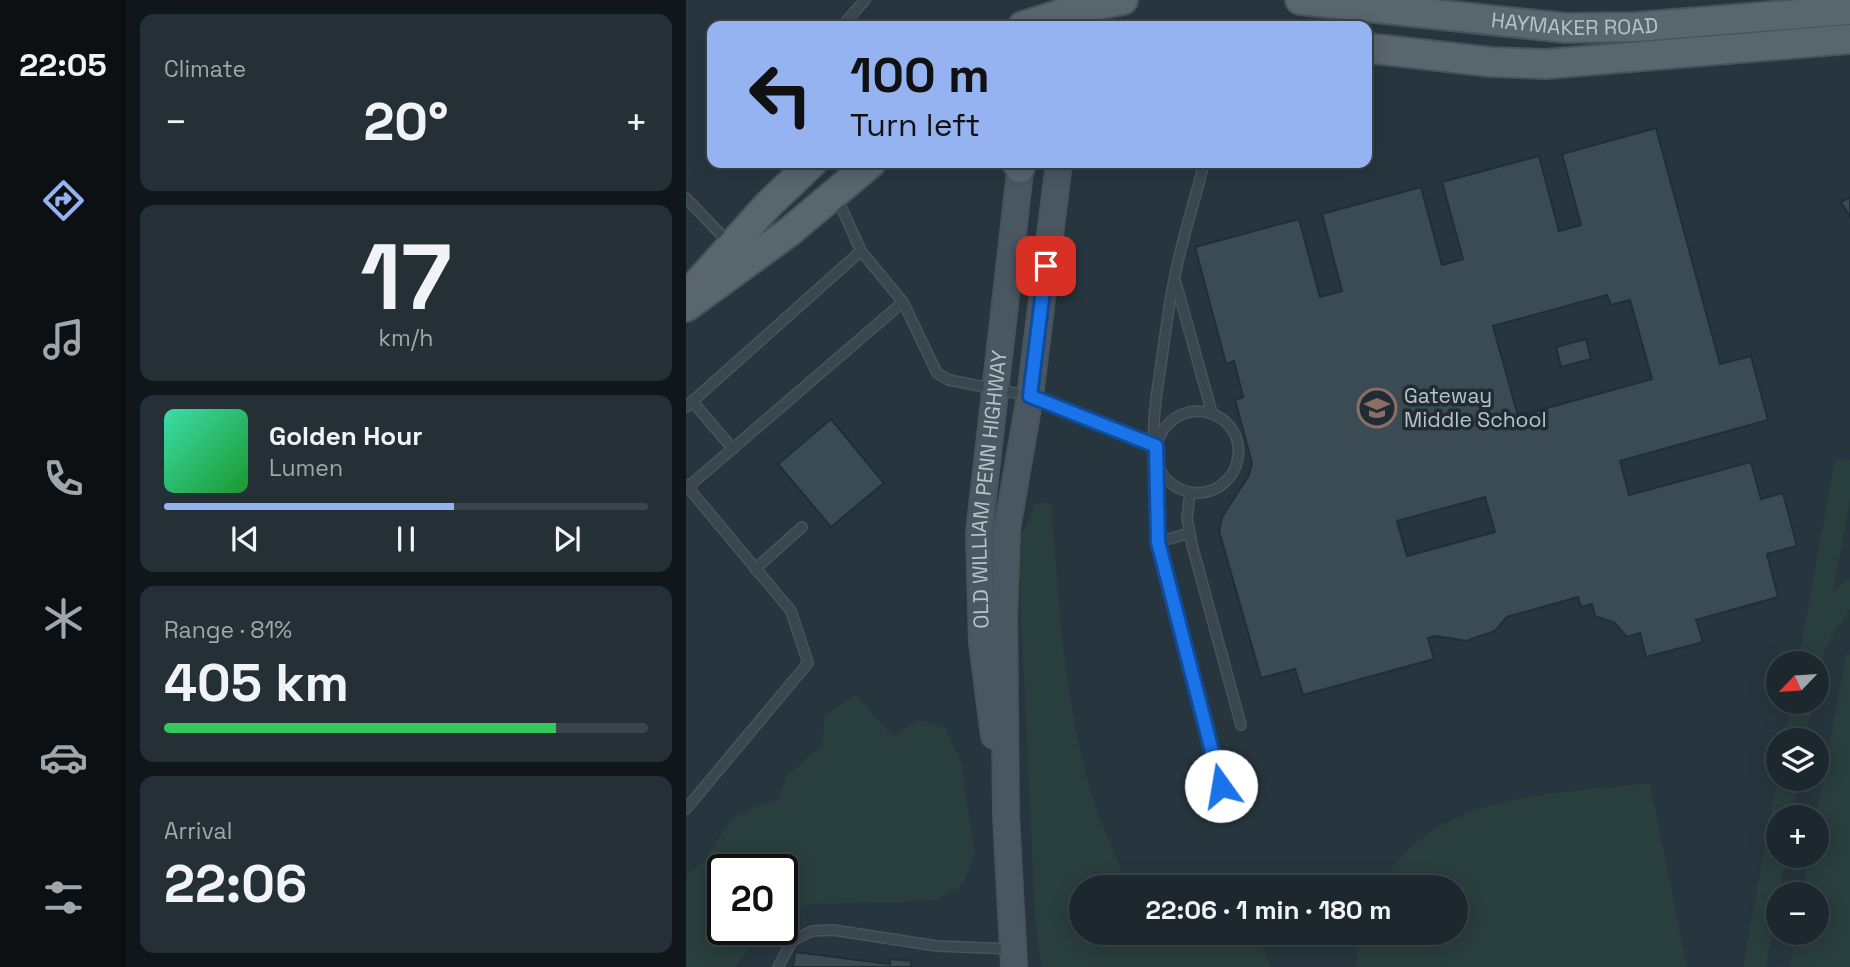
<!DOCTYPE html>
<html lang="en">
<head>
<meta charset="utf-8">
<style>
  body { margin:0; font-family:"Space Grotesk",sans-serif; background:#253036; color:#f1f3f6; height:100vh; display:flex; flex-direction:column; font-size:26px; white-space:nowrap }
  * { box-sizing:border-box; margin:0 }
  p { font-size:23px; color:#a0a6aa }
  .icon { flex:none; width:38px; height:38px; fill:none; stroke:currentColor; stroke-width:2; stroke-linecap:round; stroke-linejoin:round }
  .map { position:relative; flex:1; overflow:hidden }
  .sheet { display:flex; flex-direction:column; gap:14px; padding:14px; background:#101619; width:560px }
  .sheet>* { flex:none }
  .hud { position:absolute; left:21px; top:21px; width:665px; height:147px; border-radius:14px; box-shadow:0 4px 18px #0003,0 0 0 2px #3b444a; background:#95b2f1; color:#111; overflow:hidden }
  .needle { width:46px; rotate:245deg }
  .fabs { position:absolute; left:1080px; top:651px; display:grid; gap:14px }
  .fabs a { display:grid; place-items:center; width:63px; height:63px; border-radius:50%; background:#1d282e; box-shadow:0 4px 18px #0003,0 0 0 2px #3b444a; font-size:35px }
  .speed { position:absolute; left:21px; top:854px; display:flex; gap:14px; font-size:35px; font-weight:700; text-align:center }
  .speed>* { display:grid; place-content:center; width:91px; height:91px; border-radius:50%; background:#1d282e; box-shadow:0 4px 18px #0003,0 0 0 2px #3b444a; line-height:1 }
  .speed .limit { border:4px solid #111; border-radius:10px; background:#fff; color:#111 }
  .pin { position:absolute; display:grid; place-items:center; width:60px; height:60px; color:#fff; margin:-30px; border-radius:14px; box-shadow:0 4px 10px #0006 }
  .me { position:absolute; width:77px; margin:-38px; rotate:347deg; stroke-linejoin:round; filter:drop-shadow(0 0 5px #0008) }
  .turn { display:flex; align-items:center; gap:24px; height:147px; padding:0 28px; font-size:32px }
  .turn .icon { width:91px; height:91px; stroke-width:2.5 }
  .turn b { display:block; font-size:49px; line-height:60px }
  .big { font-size:52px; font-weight:700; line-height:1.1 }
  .sheet .tile { flex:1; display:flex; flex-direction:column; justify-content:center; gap:10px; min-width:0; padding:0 24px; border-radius:14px; background:#253036 }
  .sheet .dial { align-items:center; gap:0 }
  .dial b { font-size:91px; line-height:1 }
  .song { display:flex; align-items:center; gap:21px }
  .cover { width:84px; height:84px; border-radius:10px; background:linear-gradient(135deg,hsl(160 70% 55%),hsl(130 70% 35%)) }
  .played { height:7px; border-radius:4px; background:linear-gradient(90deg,#95b2f1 60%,#3b444a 60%) }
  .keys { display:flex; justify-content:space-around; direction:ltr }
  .heat { display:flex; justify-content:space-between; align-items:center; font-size:38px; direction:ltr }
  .charge { height:10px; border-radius:5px; background:linear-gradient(90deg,#34c759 81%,#3b444a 0) }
  .trip { position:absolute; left:383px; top:875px; width:399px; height:70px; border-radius:35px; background:#1d282e; box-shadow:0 4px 18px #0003,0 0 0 2px #3b444a; font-weight:700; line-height:70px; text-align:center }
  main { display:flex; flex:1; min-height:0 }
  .dock { display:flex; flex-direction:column; width:126px; justify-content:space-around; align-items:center; background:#0c1012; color:#a0a6aa }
  .dock .icon { width:49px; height:49px }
  .dock .active { color:#95b2f1 }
  .dock b { font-size:32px; color:#f1f3f6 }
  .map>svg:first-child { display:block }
  .green { fill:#293f3d }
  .building { fill:#3a4b54; stroke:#222e36; stroke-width:2; fill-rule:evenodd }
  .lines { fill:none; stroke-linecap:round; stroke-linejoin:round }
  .lane-casing { stroke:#48535b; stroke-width:12 }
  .secondary-casing { stroke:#48535b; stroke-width:28 }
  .primary-casing { stroke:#48535b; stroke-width:32 }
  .lane { stroke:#3b474e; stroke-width:9 }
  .secondary { stroke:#4a5761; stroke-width:24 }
  .primary { stroke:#59666e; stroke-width:28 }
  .route-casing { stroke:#114b97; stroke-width:18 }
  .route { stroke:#1a73e8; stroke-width:12 }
  .labels { text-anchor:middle; stroke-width:7; stroke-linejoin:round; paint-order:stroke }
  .street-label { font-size:21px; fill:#b8c2c9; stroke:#202c34 }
  .poi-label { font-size:21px; fill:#b8c2c9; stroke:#202c34; text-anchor:start }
</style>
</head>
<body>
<main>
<nav class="dock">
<b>22:05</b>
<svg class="icon active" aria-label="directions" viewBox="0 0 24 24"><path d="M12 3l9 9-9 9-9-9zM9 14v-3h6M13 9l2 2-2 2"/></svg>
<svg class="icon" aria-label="music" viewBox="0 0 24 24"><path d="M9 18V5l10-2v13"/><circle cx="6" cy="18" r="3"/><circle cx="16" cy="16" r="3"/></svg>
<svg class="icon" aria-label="phone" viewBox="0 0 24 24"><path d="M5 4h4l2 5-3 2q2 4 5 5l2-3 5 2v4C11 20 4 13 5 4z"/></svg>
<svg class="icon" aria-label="climate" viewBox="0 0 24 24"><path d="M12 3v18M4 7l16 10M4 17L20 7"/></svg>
<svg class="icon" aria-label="car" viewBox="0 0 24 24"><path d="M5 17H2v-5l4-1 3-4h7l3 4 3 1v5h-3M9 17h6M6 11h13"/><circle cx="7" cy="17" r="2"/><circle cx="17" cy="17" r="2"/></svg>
<svg class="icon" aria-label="filters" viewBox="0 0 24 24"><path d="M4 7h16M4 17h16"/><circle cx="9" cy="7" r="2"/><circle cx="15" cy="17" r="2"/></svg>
</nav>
<section class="sheet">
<div class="tile"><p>Climate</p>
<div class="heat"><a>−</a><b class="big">20°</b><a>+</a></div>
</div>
<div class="tile dial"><b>17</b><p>km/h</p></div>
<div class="tile">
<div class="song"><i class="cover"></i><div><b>Golden Hour</b><p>Lumen</p></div></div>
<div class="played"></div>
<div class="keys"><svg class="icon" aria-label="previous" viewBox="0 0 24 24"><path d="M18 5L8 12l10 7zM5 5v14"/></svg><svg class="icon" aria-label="pause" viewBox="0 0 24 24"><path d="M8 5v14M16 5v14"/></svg><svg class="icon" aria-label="next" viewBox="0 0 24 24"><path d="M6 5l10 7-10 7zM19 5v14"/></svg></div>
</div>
<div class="tile"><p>Range · 81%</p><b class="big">405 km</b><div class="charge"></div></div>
<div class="tile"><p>Arrival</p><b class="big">22:06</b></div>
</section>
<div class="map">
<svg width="1164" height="967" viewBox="0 0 1164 967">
  <rect width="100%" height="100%" fill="#27363e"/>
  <!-- green -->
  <path class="green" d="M1149 459 1164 461V499L1147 591 1164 578V609L1140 645 1131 683 1130 663H1112Z
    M350 503H365C375 618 378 743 427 850 433 862 437 878 447 887H396V933H559L574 942 585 967H355L349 915 332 543Z
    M1160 654 1164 655V967H1104L1110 933H1130V894H1117L1123 856H1130V817Z
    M170 695 207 737 233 720 260 729 275 762 289 856 276 885 248 901 122 904 96 917V870H37V929H80L48 967H0V876L17 862 45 820 67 808 93 800 100 777 136 745 139 715Z
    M1105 702H1127L1120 740H1098Z
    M1092 773V779H1113L1106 817H1092V856H1100L1080 967H1057Z
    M964 783 1001 967H670L674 933H770V887H693C750 789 865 796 964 783Z"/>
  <!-- building -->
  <path class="building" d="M970 128 1034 364 1065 356 1082 420 934 461 943 495 1065 462 1075 499 1097 493 1111 546 1081 554 1092 597 1010 620 1017 642 960 657 954 633 941 637 929 623 909 616 906 604 895 607 892 597 821 617 809 631 780 641 750 636 742 638 748 659 617 695 609 669 575 678 533 531 536 517 563 475 566 463 549 400 557 397 548 361 540 364 509 247 613 219 634 297 656 291 636 214 735 187 756 265 777 259 756 182 853 156 873 231 895 225 876 154ZM921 295 925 305 944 300 966 379 832 416 807 326ZM799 497 809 532 721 556 711 521Z
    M1164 197V217L1155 202Z
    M900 339 905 359 875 367 870 347Z
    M145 419 198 483 145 527 92 464Z
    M109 952 204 964V959L225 961V967H107Z"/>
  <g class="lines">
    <defs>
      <path id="lane" d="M156 26 179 0
        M0 198 42 242
        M151 198 175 251 217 302 251 373 263 380 344 396 470 446
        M490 283 526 413
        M6 401 47 449
        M0 407 175 251
        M470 446C488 386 567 411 550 466 546 477 536 487 524 491 501 498 476 484 471 461 464 433 470 398 474 371 479 339 482 307 489 276 496 238 509 201 518 163
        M470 463 472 542 541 813
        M0 485 105 611 122 663 0 809
        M2 487 217 302
        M504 493 501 518 506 545 555 725
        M472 542 504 533
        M69 569 116 527
        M92 967 106 941 126 931 147 930 251 946 325 949"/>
      <g id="secondary">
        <path id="s1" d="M308 736 296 642 293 533 335 163"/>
        <path d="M328 967 320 815 318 618 321 529 344 396 373 163"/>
      </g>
      <g id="primary">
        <path id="s2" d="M614 0 880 28 950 27 1164 10"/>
        <path d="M337 26 391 9 437 0"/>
        <path d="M681 48 805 62 860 64 1164 39"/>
        <path d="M331 163 334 168"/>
        <path d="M11 284 82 205 126 163"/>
        <path d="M0 307 103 232 185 163"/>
      </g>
    </defs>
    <!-- lane casing -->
    <use href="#lane" class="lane-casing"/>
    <!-- secondary casing -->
    <use href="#secondary" class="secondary-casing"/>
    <!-- primary casing -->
    <use href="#primary" class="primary-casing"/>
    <!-- lane -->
    <use href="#lane" class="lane"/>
    <!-- secondary -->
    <use href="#secondary" class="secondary"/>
    <!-- primary -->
    <use href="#primary" class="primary"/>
  </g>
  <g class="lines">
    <defs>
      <path id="route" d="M360 266 344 396 470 446 472 542 535 786"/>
    </defs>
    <!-- route casing -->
    <use href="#route" class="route-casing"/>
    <!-- route -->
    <use href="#route" class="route"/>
  </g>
  <!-- icons -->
  <defs>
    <symbol id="school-ring" viewBox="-11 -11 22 22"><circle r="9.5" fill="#202c34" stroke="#8d6e63" stroke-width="1.5"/><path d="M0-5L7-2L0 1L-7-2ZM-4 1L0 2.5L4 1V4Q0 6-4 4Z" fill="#8d6e63"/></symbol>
  </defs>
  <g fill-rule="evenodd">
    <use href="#school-ring" x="669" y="386" width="44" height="44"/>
  </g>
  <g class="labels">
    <!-- street labels -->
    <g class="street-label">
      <text dy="7" stroke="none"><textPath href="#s2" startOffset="276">HAYMAKER ROAD</textPath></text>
      <text dy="7" stroke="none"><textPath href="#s1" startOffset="248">OLD WILLIAM PENN HIGHWAY</textPath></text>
    </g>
    <!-- poi labels -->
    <g class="poi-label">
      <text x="718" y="403">Gateway<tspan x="718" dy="24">Middle School</tspan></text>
    </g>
  </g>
</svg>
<div class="fabs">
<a><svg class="needle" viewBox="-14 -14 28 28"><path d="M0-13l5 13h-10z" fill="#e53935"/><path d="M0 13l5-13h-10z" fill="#a0a6aa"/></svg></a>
<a><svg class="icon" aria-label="layers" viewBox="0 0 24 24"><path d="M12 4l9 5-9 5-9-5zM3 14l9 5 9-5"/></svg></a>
<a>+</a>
<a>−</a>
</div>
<div class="speed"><div class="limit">20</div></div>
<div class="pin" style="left:360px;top:266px;background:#d93025"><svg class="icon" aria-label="arrive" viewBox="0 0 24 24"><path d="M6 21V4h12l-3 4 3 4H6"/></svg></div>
<svg class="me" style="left:535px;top:786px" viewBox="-20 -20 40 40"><circle r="19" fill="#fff"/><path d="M0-13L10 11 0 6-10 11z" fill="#1a73e8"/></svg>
<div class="trip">22:06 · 1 min · 180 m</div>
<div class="hud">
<div class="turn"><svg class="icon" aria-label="left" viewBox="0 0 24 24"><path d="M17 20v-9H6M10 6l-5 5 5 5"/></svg><div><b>100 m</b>Turn left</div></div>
</div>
</div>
</main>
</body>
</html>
